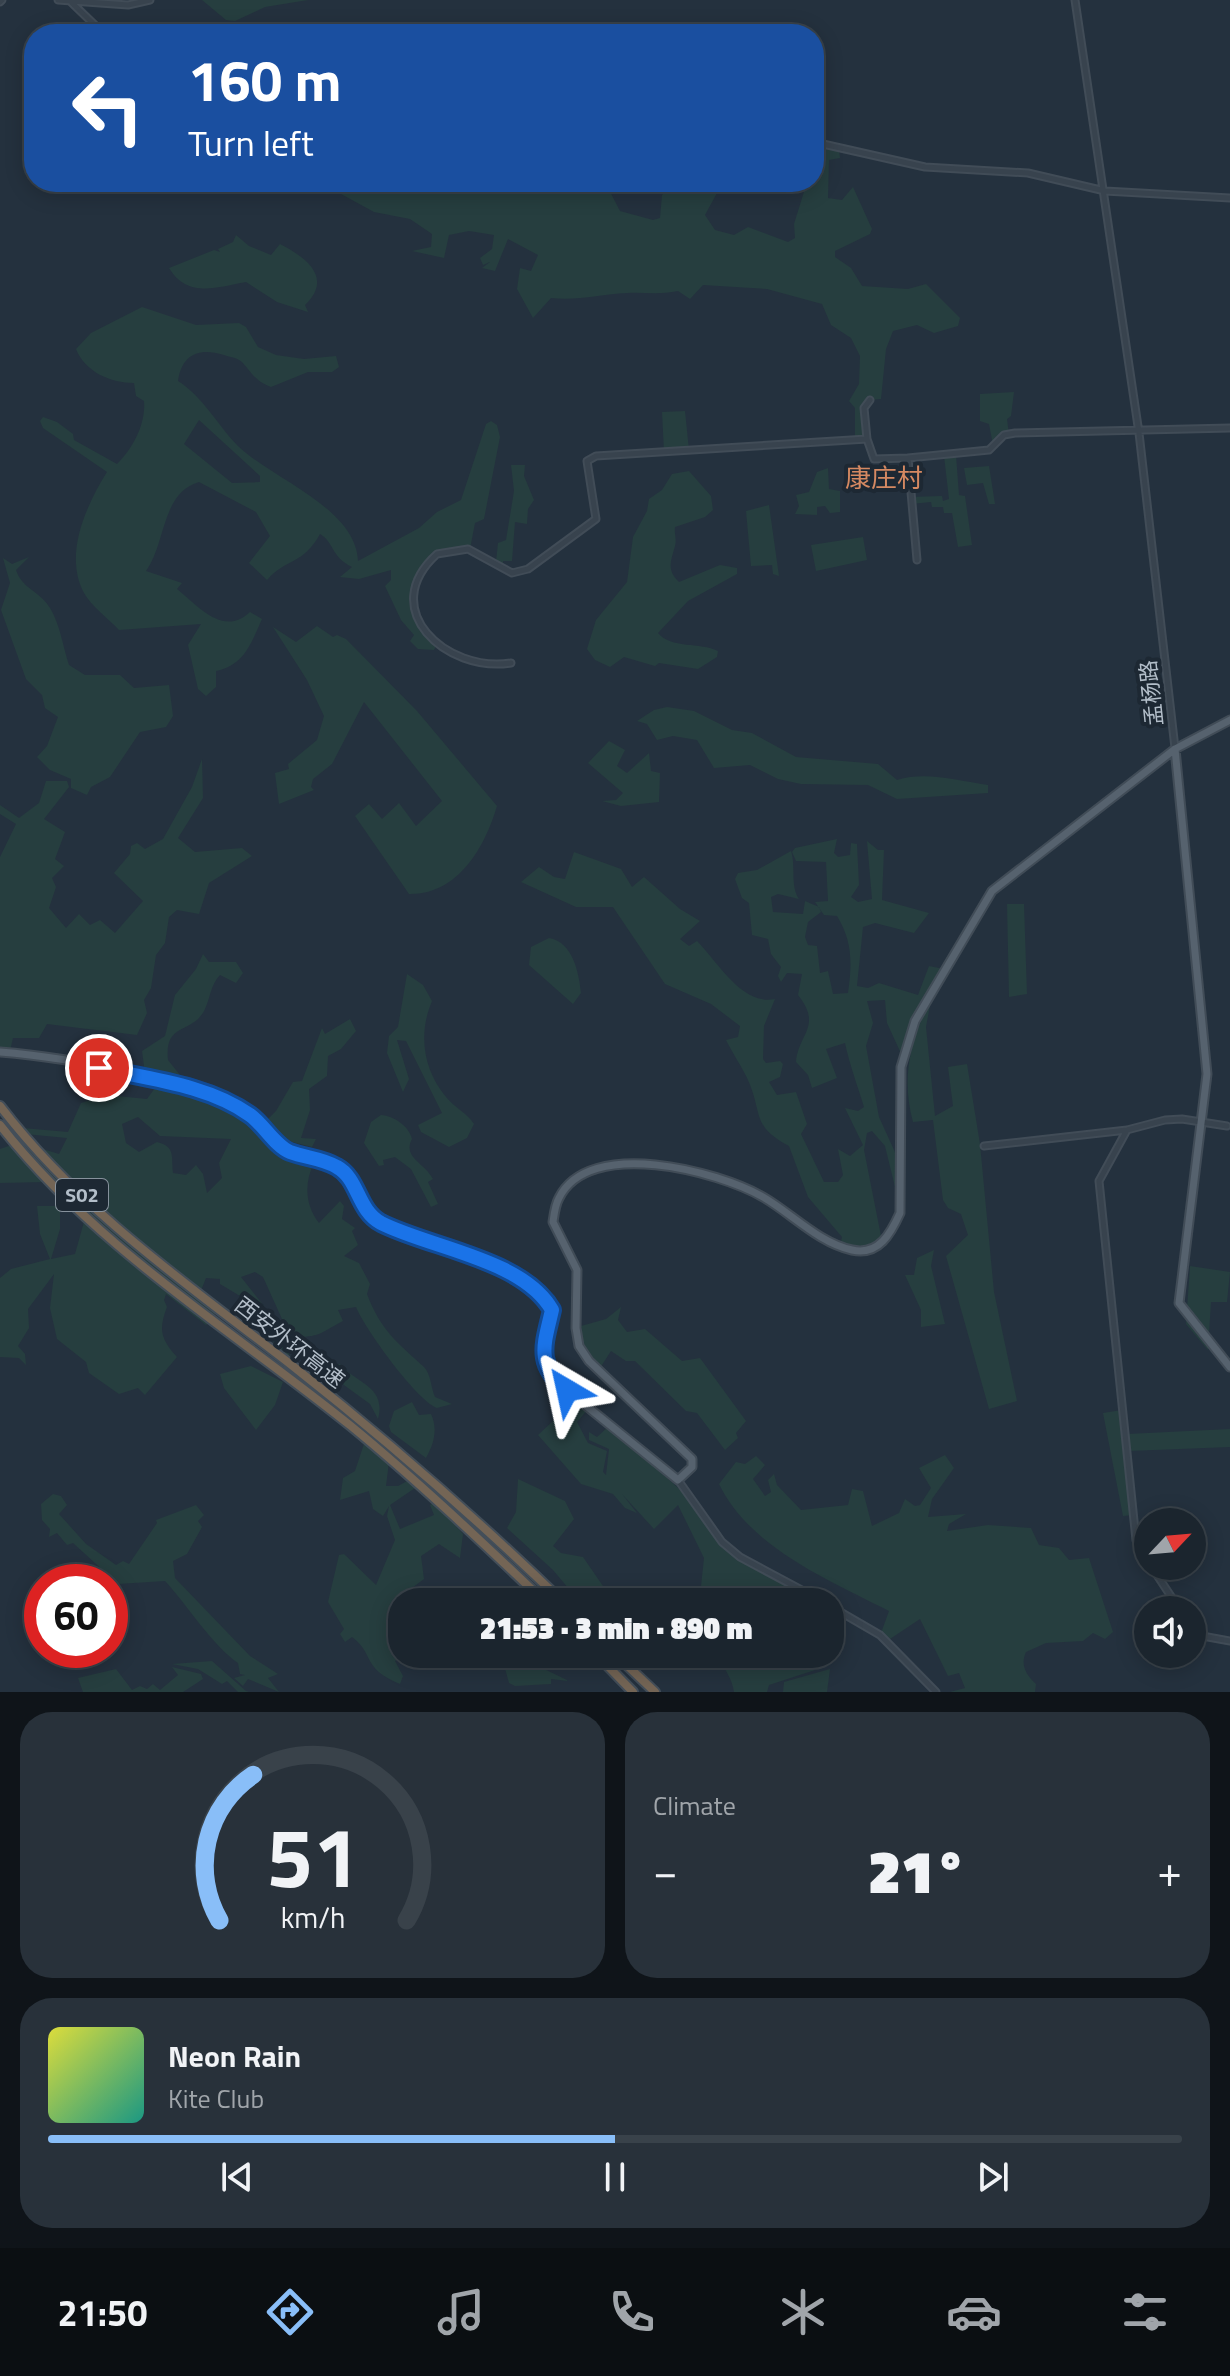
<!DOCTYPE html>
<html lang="en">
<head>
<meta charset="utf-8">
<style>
  body { margin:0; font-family:"Titillium Web","Noto Sans SC",sans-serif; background:#28313a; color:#f1f3f6; height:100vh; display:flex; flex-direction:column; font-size:30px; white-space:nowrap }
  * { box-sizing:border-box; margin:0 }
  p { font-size:26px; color:#a0a5aa }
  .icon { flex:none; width:44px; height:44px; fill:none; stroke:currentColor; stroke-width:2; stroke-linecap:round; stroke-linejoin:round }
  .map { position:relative; height:1692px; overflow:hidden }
  .details { display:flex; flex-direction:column; gap:20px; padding:20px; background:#0f1419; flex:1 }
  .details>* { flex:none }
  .top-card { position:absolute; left:24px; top:24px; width:800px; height:168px; border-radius:32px; box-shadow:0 4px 20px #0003,0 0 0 2px #39424a; background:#1a4fa0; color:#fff; overflow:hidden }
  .needle { width:52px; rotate:64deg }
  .tools { position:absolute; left:1134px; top:1508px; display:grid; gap:16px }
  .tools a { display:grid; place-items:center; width:72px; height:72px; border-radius:50%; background:#1b252e; box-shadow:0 4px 20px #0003,0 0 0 2px #39424a; font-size:40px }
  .speed { position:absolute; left:24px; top:1564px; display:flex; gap:16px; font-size:40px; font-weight:700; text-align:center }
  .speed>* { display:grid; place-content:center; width:104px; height:104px; border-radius:50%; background:#1b252e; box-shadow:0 4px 20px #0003,0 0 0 2px #39424a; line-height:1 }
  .speed .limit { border:12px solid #d22; background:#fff; color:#111 }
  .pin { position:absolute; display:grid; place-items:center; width:68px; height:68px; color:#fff; margin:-34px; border:4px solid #fff; border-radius:50%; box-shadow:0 2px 8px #0007 }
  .me { position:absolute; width:88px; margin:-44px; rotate:324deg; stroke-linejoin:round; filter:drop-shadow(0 0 6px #0008) }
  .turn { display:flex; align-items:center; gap:28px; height:168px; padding:0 32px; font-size:36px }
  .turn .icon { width:104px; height:104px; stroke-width:2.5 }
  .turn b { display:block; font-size:56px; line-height:68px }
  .big { font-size:60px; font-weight:800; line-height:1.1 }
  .details .widget { flex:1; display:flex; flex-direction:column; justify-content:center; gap:12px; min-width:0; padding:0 28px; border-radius:32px; background:#28313a }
  .details .dial { align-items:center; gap:0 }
  .dial svg { height:208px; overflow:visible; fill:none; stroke:#39424a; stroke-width:7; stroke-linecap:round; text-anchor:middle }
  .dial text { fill:#f1f3f6; stroke:none }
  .song { display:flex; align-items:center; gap:24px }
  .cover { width:96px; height:96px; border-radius:12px; background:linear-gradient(135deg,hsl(60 70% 55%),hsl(170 70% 35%)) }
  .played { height:8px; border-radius:4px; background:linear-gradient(90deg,#89bef8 50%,#39424a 50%) }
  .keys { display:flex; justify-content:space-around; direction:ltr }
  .heat { display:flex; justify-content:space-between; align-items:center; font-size:44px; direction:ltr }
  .details .tiles { flex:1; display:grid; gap:20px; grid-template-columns:1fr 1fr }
  .widget:last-child { grid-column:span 2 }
  .trip { position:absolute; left:388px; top:1588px; width:456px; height:80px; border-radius:32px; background:#1b252e; box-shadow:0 4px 20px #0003,0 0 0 2px #39424a; font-weight:800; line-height:80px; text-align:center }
  .menu { display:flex; height:128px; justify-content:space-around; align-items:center; background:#0b0f12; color:#a0a5aa }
  .menu .icon { width:56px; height:56px }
  .menu .on { color:#89bef8 }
  .menu b { font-size:36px; color:#f1f3f6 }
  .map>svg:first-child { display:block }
  .green { fill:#263e3f; fill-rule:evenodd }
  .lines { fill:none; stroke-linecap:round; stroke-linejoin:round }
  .minor-casing { stroke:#414c57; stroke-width:9 }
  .major-casing { stroke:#414c57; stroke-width:11 }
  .highway-casing { stroke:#434e59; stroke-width:12 }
  .minor { stroke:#38434e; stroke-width:5 }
  .major { stroke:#56626e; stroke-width:7 }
  .highway { stroke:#746555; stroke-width:8 }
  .route-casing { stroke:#114b97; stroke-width:20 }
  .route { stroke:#1a73e8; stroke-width:14 }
  .labels { text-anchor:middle; stroke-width:8; stroke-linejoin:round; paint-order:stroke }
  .shield { fill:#1d2833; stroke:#86919c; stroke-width:2 }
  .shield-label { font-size:20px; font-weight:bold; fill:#b3bec9 }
  .street-label { font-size:22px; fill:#b3bec9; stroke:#1d2833 }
  .quarter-label { font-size:26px; fill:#d58962; stroke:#1d2833 }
</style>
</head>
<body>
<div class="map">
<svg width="1230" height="1692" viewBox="0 0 1230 1692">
  <rect width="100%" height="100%" fill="#24313e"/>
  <!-- green -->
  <path class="green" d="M202 0H308L265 7 235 21 226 20Z
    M821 146 839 150 840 158 829 160 828 198 842 200 853 187 872 229 870 234 835 251V257L851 268 862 286 908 289 926 284 960 318 958 326 934 333 917 325 893 331 886 349 881 399 869 400 864 405 871 436 855 438V408L849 401 859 384 860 356 851 338 831 325 822 304 767 289 703 285 690 299 678 291C659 295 645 292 627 293 601 294 578 301 551 298L533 318 517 289 520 268 531 271 538 255 508 239 495 271 482 268 490 262 483 265 480 258 492 249 494 235 469 231 449 235 444 258 412 251 431 247 432 234 410 219 374 212 319 182H516C528 191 540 193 551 182H605L620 211 653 220 660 218 662 195 674 182H723L705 215 715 230 734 235 748 227 788 242 795 238 794 224 807 182H814V155Z
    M236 235 249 246 271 255 280 244C305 257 334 277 305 305L308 312 277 302 246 282C217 287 188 299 169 268L214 250 220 252 218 249 233 242Z
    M142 307 196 325 239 323 246 327 258 347 276 355 304 359 336 356 339 367 332 372H308L271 387C255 381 253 374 242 362 238 358 230 357 224 355 199 347 182 354 178 381 203 397 217 424 237 445 271 479 356 507 358 561L419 528 437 512 461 500 486 424 491 421 497 425 500 437 484 519 475 523 470 549C438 547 411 566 411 601 411 618 426 634 436 646L434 650 418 649 410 641 414 635 401 620 385 586 391 580V570L359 579 340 577 352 567C330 556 335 543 320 534 303 565 286 558 267 580L249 563 270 536 256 512 199 482C161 493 166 544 146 571L182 583 177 589C199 607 224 637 250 612L262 619C251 643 245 665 216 671V687L206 696 198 689 188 645 201 624 119 630C109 619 91 606 84 593 63 554 87 504 107 472L43 428 40 421 43 417 57 422 73 434 74 440 117 464C133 448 146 424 144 401L136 396 134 383C111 383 85 372 76 349L91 333ZM199 420 260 476V482L232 483 184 444Z
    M1014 392 1011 416 1007 419 1009 434 993 445 989 424 980 421V394Z
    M685 411 689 450 664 452 662 412Z
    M956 455 959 495 965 496 972 545 958 547 952 513H944L943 507H932L931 502 911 504V497L942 496 943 501 949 499 944 456Z
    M511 465H525L524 476 534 500 528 509 527 524 515 522 512 561H503V565L496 562 498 543 506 540 514 491Z
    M989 466 995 504H989L983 483 967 485 964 468Z
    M828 468 829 489 840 491V512L830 513 825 506 817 507V515L795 514 799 506 796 495 809 492 817 472Z
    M689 471 711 496 713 510 705 517 675 527C674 534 677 540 675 546 671 561 666 570 679 582L720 565 737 568V574L688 601 658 633C671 649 700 642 718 651L717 657 698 669 659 663 655 666 624 657 610 667 595 660 587 649 596 620 627 582 633 537 647 511 649 499 662 490 672 474Z
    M769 505 779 576 773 574 772 565 751 566 746 511Z
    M863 537 867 560 816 571 811 545Z
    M29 557 16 570C22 589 40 591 50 608 60 624 63 647 69 665L85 675H120L134 688 169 685 173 716 166 727 140 732 110 777 91 787 87 795 71 788V779L50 770 37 757 47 746 58 717 45 708 42 695 26 679 1 610 10 583 3 558 12 564Z
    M317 626 333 637 337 635 346 639 417 711 497 806C485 847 458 895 409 894L355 816 369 804 382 819 399 803 416 826 442 801 364 702 332 764 313 779 311 787 314 790 279 804 275 773 289 769 288 764 317 740 324 716 307 680 273 627 296 642Z
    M667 707 694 711 732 730 752 733 796 757 878 764 897 780C926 771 958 781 988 785V793L897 799 868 785 801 784 778 779 750 765 714 768 697 740 673 736 657 740 647 724 637 721 654 710Z
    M609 741 625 750 617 766 627 773 649 753 651 771 660 773 659 802 621 806 602 801 616 800 623 793 588 763Z
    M202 759 203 798 178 838 195 852 242 848 252 856 209 883 199 914 177 910 169 917 165 943 156 955 151 988 144 1000 147 1013 137 1035 47 1024 39 1038H13L9 1055 0 1054V857L16 824 0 814V805L19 818 39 803 46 781H67L69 787 44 819 65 832 55 859 64 866 52 878 56 887 49 908 66 928 79 914 90 925 100 920 115 933 143 901 114 873 130 854 131 846 137 843 145 849 163 839 192 787Z
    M837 839 834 853 838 857 850 855 851 843 857 844 859 885 851 897 858 902 872 899 867 841 878 850H884L882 900 929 913 914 933 875 923 863 927 857 986 868 988 879 983 918 995 929 966 944 969 912 1025 904 1060 887 1023 885 1000 867 1001 873 1023 866 1046 879 1117 899 1161 897 1195 885 1146 872 1131 867 1133 864 1150 882 1241 862 1252 840 1246 842 1237 808 1197 789 1146C751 1126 763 1114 748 1080 742 1067 733 1054 726 1040L738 1037 740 1026 711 1004 665 984 613 907H576L521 882 539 867 554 877 565 879 574 852 621 869 632 887 644 877 680 909 700 921 680 939 689 946 697 941C718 962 742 1006 775 999L764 1026 763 1059 766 1063 780 1061 783 1064 780 1077 769 1082 777 1095 796 1092 807 1124 801 1134 824 1182H838L843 1175 838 1149 850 1156 863 1145 845 1108 858 1111 864 1107C857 1084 850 1066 845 1043L826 1049 837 1078 812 1088 808 1075 796 1062C798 1034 823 1026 798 995L802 974 787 973 781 982 778 976 781 967 771 954 768 939 752 935 749 903 742 898 735 879 738 873 757 870 791 851C796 866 790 886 799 899L778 894 771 897 773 912 803 914 805 901 819 907 821 912 808 922 805 937 808 945 817 946 820 973 828 971 833 994 848 993C852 964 853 942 837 916L824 915 815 902 828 901 826 862 796 861 792 852 795 848Z
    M1007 904H1024L1027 994 1009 997Z
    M549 938C573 942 579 973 581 993L573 1004 529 965 531 947Z
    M203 954 209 962H236L243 973 236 983 220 975C210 986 211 996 205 1009 193 1035 164 1021 168 1060L192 1090 146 1081 142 1051 165 1036 175 995 196 969Z
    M407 974 423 985 432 1001C418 1034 423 1069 446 1097 454 1107 467 1113 474 1124L467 1138 449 1147 421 1132 418 1125 442 1113 406 1041 397 1040 409 1079 403 1092 387 1053 389 1036 398 1027Z
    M931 1000 926 1027 935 1116 953 1106 948 1067 967 1064 980 1144 994 1292 1017 1401 989 1409 946 1256 968 1235 961 1214 948 1208 943 1200 933 1120 913 1122C901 1078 910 1040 931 1000Z
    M350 1019 356 1031 341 1049 328 1056 327 1076 309 1089 310 1110 301 1138 316 1139 312 1147 292 1142 264 1123 276 1111 293 1082 302 1081 322 1028 325 1034Z
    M155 1088 223 1101 289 1146 335 1157 324 1165 314 1163C304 1183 305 1205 319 1223L340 1201 344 1206 342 1219 355 1228 352 1231 358 1245 344 1256 359 1263 370 1284 367 1294C381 1331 397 1342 424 1367 431 1374 431 1388 435 1397L452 1404 437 1408C415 1399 364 1327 356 1307L338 1310 343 1321C318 1334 321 1337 292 1337L287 1367 270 1336 282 1319 263 1277 255 1272 241 1277 264 1306 268 1329 263 1337 240 1296 220 1284V1279L206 1278 200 1293 216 1305 214 1318 206 1325 166 1294 164 1300 167 1307C158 1330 161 1339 177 1357L145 1395 138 1388 119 1394 89 1373 86 1362 57 1339 50 1308 54 1274 28 1309 29 1328 18 1346 25 1354 26 1365 19 1358 0 1357V1278L11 1269 50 1259 40 1234 37 1206H60V1229L51 1259 75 1254 87 1211 71 1207 47 1182 0 1183V1149L20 1142 59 1154 67 1138 4 1132 0 1126 68 1132 81 1103 107 1095 147 1099ZM138 1117 160 1136 231 1139 219 1163 222 1178 207 1193 203 1174 196 1165 186 1175 173 1173C171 1156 176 1147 157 1142L139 1152 126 1143 122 1124Z
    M381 1115C394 1116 409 1126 412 1139 402 1157 425 1163 433 1179L428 1182 438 1204 431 1207 411 1169 395 1157 383 1160 384 1165 379 1166 364 1143 371 1122Z
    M934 1250 931 1266 945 1324 921 1327V1310L905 1275H914L917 1258Z
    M1190 1266 1230 1272 1227 1302H1211L1208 1350 1186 1324Z
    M621 1307 618 1320 627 1332 645 1329 682 1361 700 1358 746 1421 736 1433 738 1438 725 1450 697 1413 686 1411 635 1361H626L611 1351 600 1368 584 1350 581 1326 606 1319Z
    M340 1364C355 1383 387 1386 378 1419L370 1404 337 1380 329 1366Z
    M251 1366 283 1382 275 1405 256 1430 224 1388 220 1374Z
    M565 1387 588 1409 577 1422 588 1443 607 1451 603 1472 606 1475 609 1449 589 1440V1432L597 1437 609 1426 696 1504 723 1543 789 1585 827 1602H710L701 1586 704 1558 678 1505 654 1529 622 1494 637 1513 625 1508 613 1494 581 1484 538 1435 554 1420V1394Z
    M412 1402 419 1415 431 1414C438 1429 434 1444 426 1458L391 1432 389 1426 394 1411Z
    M1122 1410 1133 1515 1123 1516 1103 1413Z
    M1230 1429V1447L1129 1451 1127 1434Z
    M364 1444 389 1462 386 1486H398L411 1479 418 1486 390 1505 400 1529 434 1515 430 1505 435 1502 463 1534 460 1558 439 1544 421 1556 424 1579 405 1593 402 1618H396L395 1632 402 1637V1654H406L395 1661 403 1676 400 1684C361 1668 375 1654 352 1637L345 1642 340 1634 344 1629 328 1602 339 1555 344 1554 376 1585 395 1540 387 1516 389 1506 383 1516 373 1509 369 1491 340 1500 343 1478 355 1471Z
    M945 1455 954 1468 932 1499 928 1517 966 1514 949 1524 947 1531 988 1525 1031 1528 1039 1545 1059 1548 1069 1560 1089 1558 1113 1632 1105 1639 1093 1633 1083 1641 1046 1643 1026 1652C1020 1665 1026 1675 1036 1684L1035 1692H950L965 1688 959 1673 948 1676 920 1619 890 1639 881 1633 889 1611C829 1580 750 1548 719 1484L736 1462 745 1464 756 1456 765 1465 753 1479 765 1496 771 1492 768 1480 774 1474 777 1485 801 1510 848 1505 852 1489 863 1491 872 1526 899 1513 905 1499 915 1506 920 1505 931 1488 919 1468Z
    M518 1479 565 1501 574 1519 553 1546 561 1553 583 1557 614 1602H580L553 1570 507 1528 516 1512Z
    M53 1494 61 1496 67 1505 59 1514 86 1544 116 1565 123 1561 129 1564 157 1523 156 1520 196 1505 204 1515 198 1521 202 1527 187 1554 173 1561 175 1578 250 1656 278 1674 268 1678 279 1692 248 1679 243 1686 234 1678 245 1675 240 1674 238 1663C212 1645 188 1606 165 1581L118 1584 73 1543 67 1545 57 1533 49 1537 50 1529 42 1520 41 1504Z
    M501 1654H527L540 1667 569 1681 551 1679V1684L515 1686 509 1683Z
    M719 1654H783L792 1662 815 1670 769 1685 767 1692H734C732 1677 723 1669 719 1654Z
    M212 1661 246 1691 249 1692H238L227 1681 222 1684 198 1669 172 1664Z
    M172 1667 201 1674 203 1679 183 1692H83L78 1678 116 1669 132 1690 140 1686 147 1689 153 1684 160 1690 178 1675Z
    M830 1669 827 1692H783L784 1682Z"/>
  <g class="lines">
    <defs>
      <path id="minor" d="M58 0 128 5 150 0
        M1075 0 1139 433 1175 748
        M0 2 2 0
        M71 2 100 30 109 34
        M814 142 925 167 1028 173 1105 191 1230 198
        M870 400 864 408 867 439 874 459 908 458
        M917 560 908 458 989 450 1004 435 1015 433 1230 428
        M511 663C446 673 376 609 437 554L468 549 512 573 528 569 596 519 587 461 596 456 867 439
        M1127 1130 1099 1181 1136 1540 1148 1561
        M984 1146 1127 1130 1165 1120 1182 1119 1227 1126
        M678 1480 722 1542 740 1557 824 1602
        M1151 1566 1180 1610
        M830 1606 880 1635 936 1692
        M1192 1631 1197 1635 1230 1641"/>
      <path id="major" d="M1175 749 1207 1074 1179 1303 1230 1367
        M0 1052C65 1057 192 1080 247 1113 262 1122 272 1141 287 1151 301 1160 323 1158 339 1167 357 1179 357 1207 377 1221 391 1230 407 1232 423 1236 446 1243 528 1277 543 1294 547 1298 550 1305 552 1310L543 1355 553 1379 678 1480 692 1467V1459L589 1361 579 1346 576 1328 577 1270 553 1222C554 1215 555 1205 559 1198 589 1137 718 1171 763 1197 791 1213 819 1243 852 1250 879 1256 891 1233 900 1213L901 1067 915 1021 992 891 1175 749 1230 720"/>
      <path id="highway" d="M0 1106C80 1211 191 1287 294 1367 388 1441 477 1519 563 1602
        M0 1125C95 1247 232 1330 351 1426 418 1481 482 1542 545 1602
        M596 1654 633 1692
        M615 1654 655 1692"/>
    </defs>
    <!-- minor casing -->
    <use href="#minor" class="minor-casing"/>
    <!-- major casing -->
    <use href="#major" class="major-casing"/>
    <!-- highway casing -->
    <use href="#highway" class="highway-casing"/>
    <!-- minor -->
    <use href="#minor" class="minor"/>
    <!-- major -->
    <use href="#major" class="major"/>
    <!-- highway -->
    <use href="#highway" class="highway"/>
  </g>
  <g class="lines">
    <defs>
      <path id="route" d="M99 1068C149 1079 208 1085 250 1115 264 1125 275 1146 290 1152 306 1158 322 1158 337 1167 359 1179 357 1210 381 1223 430 1248 523 1259 552 1310 544 1345 535 1364 567 1390"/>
    </defs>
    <!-- route casing -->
    <use href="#route" class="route-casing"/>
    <!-- route -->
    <use href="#route" class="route"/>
  </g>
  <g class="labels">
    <!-- shield labels -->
    <rect class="shield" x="56" y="1179" width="52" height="32" rx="6"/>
    <g class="shield-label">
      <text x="82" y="1202">S02</text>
    </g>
    <!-- street labels -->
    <g class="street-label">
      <text transform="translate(1151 693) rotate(-96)" y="8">孟杨路</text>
      <text transform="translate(290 1342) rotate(38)" y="8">西安外环高速</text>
    </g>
    <!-- quarter labels -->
    <g class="quarter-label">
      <text x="884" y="487">康庄村</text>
    </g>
  </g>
</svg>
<div class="tools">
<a><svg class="needle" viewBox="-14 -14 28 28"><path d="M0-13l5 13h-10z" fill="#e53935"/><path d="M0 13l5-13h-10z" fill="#a0a5aa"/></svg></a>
<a><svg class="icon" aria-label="sound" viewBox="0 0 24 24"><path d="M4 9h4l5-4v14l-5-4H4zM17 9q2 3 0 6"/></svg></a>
</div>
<div class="speed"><div class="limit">60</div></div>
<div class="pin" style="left:99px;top:1068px;background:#d93025"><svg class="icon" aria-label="arrive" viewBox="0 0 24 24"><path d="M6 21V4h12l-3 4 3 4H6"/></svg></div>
<svg class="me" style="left:567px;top:1390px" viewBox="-20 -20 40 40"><path d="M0-17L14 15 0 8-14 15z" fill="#1a73e8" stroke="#fff" stroke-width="4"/></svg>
<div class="trip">21:53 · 3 min · 890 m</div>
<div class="top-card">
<div class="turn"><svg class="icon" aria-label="left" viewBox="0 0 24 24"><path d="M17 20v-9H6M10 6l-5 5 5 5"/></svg><div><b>160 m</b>Turn left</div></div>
</div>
</div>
<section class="details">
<div class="tiles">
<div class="widget dial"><svg viewBox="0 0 100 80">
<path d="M14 69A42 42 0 1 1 86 69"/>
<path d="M14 69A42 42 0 0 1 27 13" stroke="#89bef8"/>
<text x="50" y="56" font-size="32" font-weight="700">51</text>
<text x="50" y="72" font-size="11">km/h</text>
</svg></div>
<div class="widget"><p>Climate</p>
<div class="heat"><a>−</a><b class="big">21°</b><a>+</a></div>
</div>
<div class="widget">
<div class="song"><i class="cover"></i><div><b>Neon Rain</b><p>Kite Club</p></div></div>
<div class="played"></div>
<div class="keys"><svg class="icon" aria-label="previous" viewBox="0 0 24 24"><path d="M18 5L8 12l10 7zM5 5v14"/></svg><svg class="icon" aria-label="pause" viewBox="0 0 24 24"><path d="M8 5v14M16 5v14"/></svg><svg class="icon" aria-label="next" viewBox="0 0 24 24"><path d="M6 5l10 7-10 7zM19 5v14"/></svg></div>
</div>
</div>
</section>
<nav class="menu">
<b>21:50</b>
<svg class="icon on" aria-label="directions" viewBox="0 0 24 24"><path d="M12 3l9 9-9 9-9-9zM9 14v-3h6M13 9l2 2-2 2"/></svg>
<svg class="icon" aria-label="music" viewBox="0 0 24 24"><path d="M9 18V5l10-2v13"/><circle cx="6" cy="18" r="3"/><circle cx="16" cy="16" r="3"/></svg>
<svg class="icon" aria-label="phone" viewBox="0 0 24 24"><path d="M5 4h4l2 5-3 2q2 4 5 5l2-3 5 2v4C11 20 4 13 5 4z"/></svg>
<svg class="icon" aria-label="climate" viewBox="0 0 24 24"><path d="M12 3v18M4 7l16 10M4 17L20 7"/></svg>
<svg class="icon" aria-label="car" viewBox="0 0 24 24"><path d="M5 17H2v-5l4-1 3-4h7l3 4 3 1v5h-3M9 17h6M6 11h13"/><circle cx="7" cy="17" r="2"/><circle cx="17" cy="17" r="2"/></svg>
<svg class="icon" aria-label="filters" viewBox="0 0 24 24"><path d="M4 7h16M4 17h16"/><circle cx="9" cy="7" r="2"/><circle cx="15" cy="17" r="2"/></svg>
</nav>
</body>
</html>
